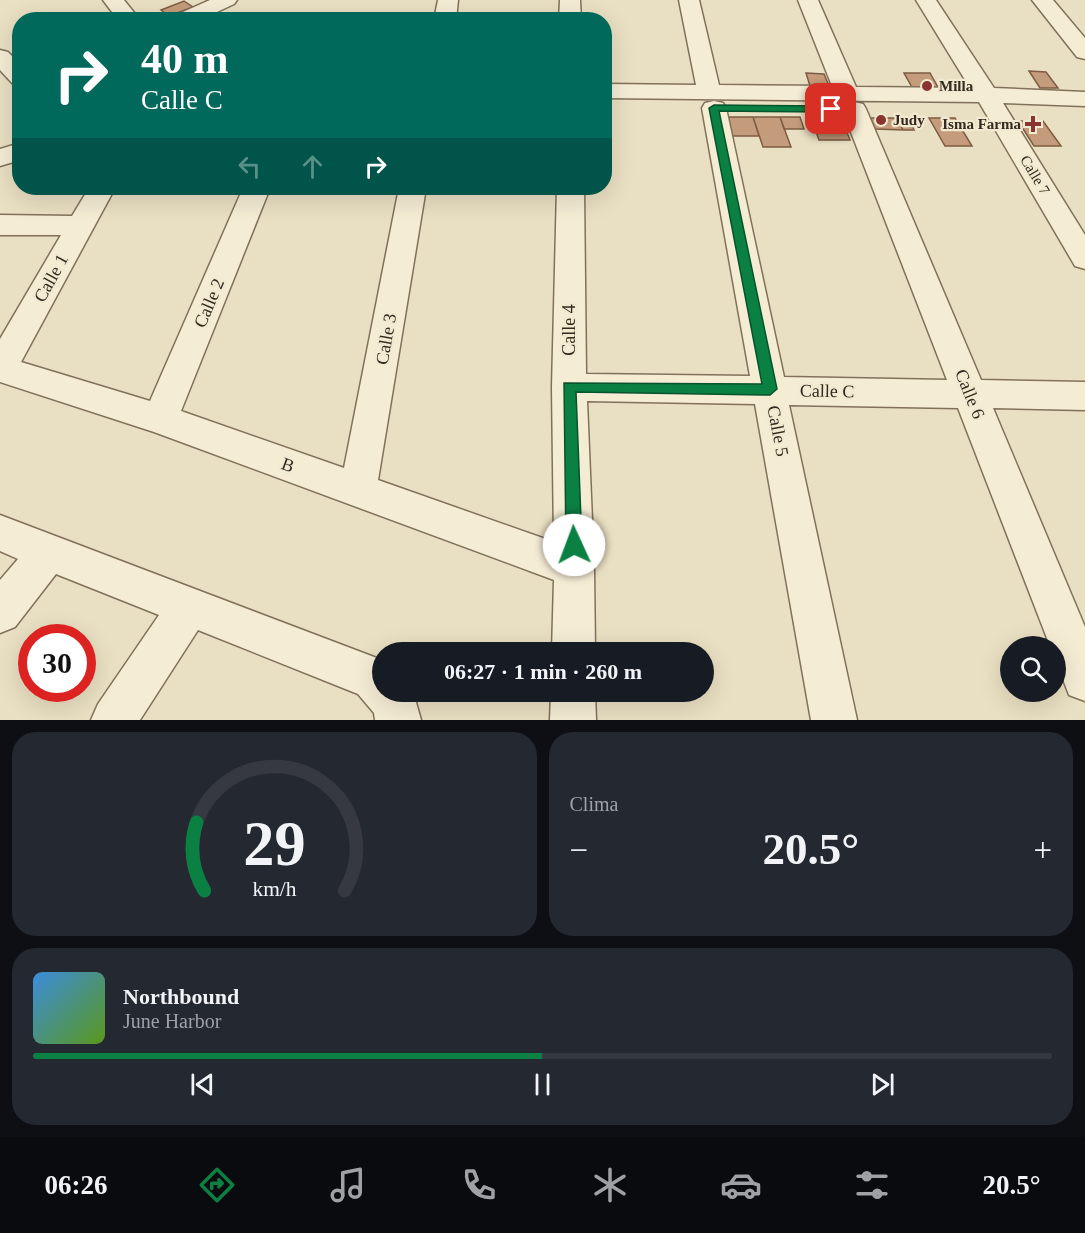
<!DOCTYPE html>
<html lang="es">
<head>
<meta charset="utf-8">
<style>
  body { margin:0; font-family:Georgia,serif; background:#242831; color:#f1f3f6; height:100vh; display:flex; flex-direction:column; font-size:22px; white-space:nowrap }
  * { box-sizing:border-box; margin:0 }
  p { font-size:20px; color:#9ea1a6 }
  .icon { flex:none; width:33px; height:33px; fill:none; stroke:currentColor; stroke-width:2; stroke-linecap:round; stroke-linejoin:round }
  .map { position:relative; height:720px; overflow:hidden }
  .side { display:flex; flex-direction:column; gap:12px; padding:12px; background:#0d0f14; flex:1 }
  .side>* { flex:none }
  .guide { position:absolute; left:12px; top:12px; width:600px; height:183px; border-radius:24px; box-shadow:0 6px 24px #0002; background:#00695c; color:#fff; overflow:hidden }
  .controls { position:absolute; left:1000px; top:636px; display:grid; gap:12px }
  .controls a { display:grid; place-items:center; width:66px; height:66px; border-radius:50%; background:#171b24; box-shadow:0 6px 24px #0002; font-size:30px }
  .speed { position:absolute; left:18px; top:624px; display:flex; gap:12px; font-size:30px; font-weight:700; text-align:center }
  .speed>* { display:grid; place-content:center; width:78px; height:78px; border-radius:50%; background:#171b24; box-shadow:0 6px 24px #0002; line-height:1 }
  .speed .limit { border:9px solid #d22; background:#fff; color:#111 }
  .pin { position:absolute; display:grid; place-items:center; width:51px; height:51px; color:#fff; margin:-26px; border-radius:12px; box-shadow:0 3px 9px #0006 }
  .me { position:absolute; width:66px; margin:-33px; rotate:358deg; stroke-linejoin:round; filter:drop-shadow(0 0 4px #0008) }
  .turn { display:flex; align-items:center; gap:21px; height:126px; padding:0 30px; font-size:27px }
  .turn .icon { width:78px; height:78px; stroke-width:2.5 }
  .turn b { display:block; font-size:42px; line-height:51px }
  .lanes { display:flex; align-items:center; height:57px; padding:0 30px; background:#0003; justify-content:center; gap:30px; direction:ltr }
  .lanes .off { opacity:.35 }
  .big { font-size:45px; font-weight:700; line-height:1.1 }
  .side .card { flex:1; display:flex; flex-direction:column; justify-content:center; gap:9px; min-width:0; padding:0 21px; border-radius:24px; background:#242831 }
  .side .dial { align-items:center; gap:0 }
  .dial svg { height:156px; overflow:visible; fill:none; stroke:#363941; stroke-width:7; stroke-linecap:round; text-anchor:middle }
  .dial text { fill:#f1f3f6; stroke:none }
  .song { display:flex; align-items:center; gap:18px }
  .cover { width:72px; height:72px; border-radius:9px; background:linear-gradient(135deg,hsl(210 70% 55%),hsl(90 70% 35%)) }
  .played { height:6px; border-radius:3px; background:linear-gradient(90deg,#0b8043 50%,#363941 50%) }
  .keys { display:flex; justify-content:space-around; direction:ltr }
  .heat { display:flex; justify-content:space-between; align-items:center; font-size:33px; direction:ltr }
  .side .tiles { flex:1; display:grid; gap:12px; grid-template-columns:1fr 1fr }
  .card:last-child { grid-column:span 2 }
  .trip { position:absolute; left:372px; top:642px; width:342px; height:60px; border-radius:30px; background:#171b24; box-shadow:0 6px 24px #0002; font-weight:700; line-height:60px; text-align:center }
  .tab-bar { display:flex; height:96px; justify-content:space-around; align-items:center; background:#090b0e; color:#9ea1a6 }
  .tab-bar .icon { width:42px; height:42px }
  .tab-bar .on { color:#0b8043 }
  .tab-bar b { font-size:27px; color:#f1f3f6 }
  .map>svg:first-child { display:block }
  .building { fill:#c49c7b; stroke:#7e5c43; stroke-width:1.5 }
  .lines { fill:none; stroke-linecap:round; stroke-linejoin:round }
  .minor-casing { stroke:#81715b; stroke-width:3 }
  .minor { fill:#f5ecd4; fill-rule:evenodd }
  .route { fill:#0b8043; stroke:#07532c; stroke-width:1.5 }
  .poi-dot { fill:#8b3330; stroke:#f2e9d1; stroke-width:2 }
  .labels { text-anchor:middle; stroke-width:4.5; stroke-linejoin:round; paint-order:stroke }
  .far-poi-label { font-size:15px; font-weight:bold; fill:#33291e; stroke:#f2e9d1; text-anchor:start }
  .far-street-label { font-size:15px; fill:#33291e; stroke:#f2e9d1 }
  .street-label { font-size:18px; fill:#33291e; stroke:#f2e9d1 }
</style>
</head>
<body>
<div class="map">
<svg width="1085" height="720" viewBox="0 0 1085 720">
  <rect width="100%" height="100%" fill="#e9dfc2"/>
  <!-- building -->
  <path class="building" d="M184 1 193 7 169 16 161 10Z
    M1029 71 1046 72 1058 88H1040Z
    M806 73 824 74 829 86H810Z
    M904 73H930L939 89H913Z
    M725 117H753L759 136H730Z
    M753 117H780L791 147H763Z
    M780 117H800L804 129H784Z
    M811 118H841L850 140H819Z
    M870 118H897L903 130 875 129Z
    M897 118H909L914 130H903Z
    M929 118H955L972 146H945Z
    M1018 121H1043L1061 146H1034Z"/>
  <g class="lines">
    <defs>
      <path id="minor" d="M103 0H124L140 20H118Z
        M210 0H237L234 4 200 20H171L174 16Z
        M438 0H458L456 20H434Z
        M560 0H580L581 20H559Z
        M679 0H699L719 85 832 86 798 0H818L856 87 970 88 916 0H936L994 88 1085 92V106L1003 103 1085 235V269L1075 266 979 102 604 98V84L696 85Z
        M1032 0H1053L1085 38V59L1077 57Z
        M0 50 8 52 20 64V85L12 83 0 70Z
        M714 101 723 103 726 108 784 377 947 380 842 109 845 104 854 102 863 104 866 109 981 380 1085 382V410L993 408 1085 627V701L1069 695 1056 661V646H1050L958 408 789 405 857 720H811L755 404 587 401 594 568 595 652H552L554 580 154 432 0 382V339L61 235H0V215L72 216 89 188H115L21 362 150 401 243 188H270L181 411 344 468 399 188H426L378 480 554 542 552 387 557 188H584L586 374 750 376 702 108 705 103Z
        M20 143V160L0 166V149Z
        M0 515 382 660V692H413L421 720H375L374 713 358 694 198 630 140 720H91L98 704 159 615 56 574 15 627 0 633V580L18 559 0 551Z
        M551 692H595L596 720H550Z"/>
    </defs>
    <!-- minor casing -->
    <use href="#minor" class="minor-casing"/>
    <!-- minor -->
    <use href="#minor" class="minor"/>
  </g>
  <!-- route -->
  <path class="route" d="M714 105 831 106 836 109 831 112 719 111 777 389 770 395 576 392 582 545 580 550 574 553 568 550 566 545 564 383 762 384 709 108Z"/>
  <!-- markers -->
  <g class="poi-dot">
    <circle cx="927" cy="86" r="6"/>
    <circle cx="881" cy="120" r="6"/>
    <path d="M1030 115h6v6h6v6h-6v6h-6v-6h-6v-6h6z"/>
  </g>
  <g class="labels">
    <!-- far-poi labels -->
    <g class="far-poi-label">
      <text x="939" y="91">Milla</text>
      <text x="893" y="125">Judy</text>
      <text x="1021" y="129" text-anchor="end">Isma Farma</text>
    </g>
    <!-- far-street labels -->
    <g class="far-street-label">
      <text transform="translate(1035 175) rotate(59)" y="5">Calle 7</text>
    </g>
    <!-- street labels -->
    <g class="street-label">
      <text transform="translate(51 278) rotate(-61)" y="6">Calle 1</text>
      <text transform="translate(209 303) rotate(-67)" y="6">Calle 2</text>
      <text transform="translate(569 330) rotate(-90)" y="6">Calle 4</text>
      <text transform="translate(386 339) rotate(-80)" y="6">Calle 3</text>
      <text transform="translate(827 391) rotate(1)" y="6">Calle C</text>
      <text transform="translate(970 394) rotate(68)" y="6">Calle 6</text>
      <text transform="translate(778 431) rotate(79)" y="6">Calle 5</text>
      <text transform="translate(288 465) rotate(20)" y="6">B</text>
    </g>
  </g>
</svg>
<div class="controls">
<a><svg class="icon" aria-label="search" viewBox="0 0 24 24"><circle cx="10" cy="10" r="6"/><path d="M15 15l6 6"/></svg></a>
</div>
<div class="speed"><div class="limit">30</div></div>
<div class="pin" style="left:831px;top:109px;background:#d93025"><svg class="icon" aria-label="arrive" viewBox="0 0 24 24"><path d="M6 21V4h12l-3 4 3 4H6"/></svg></div>
<svg class="me" style="left:574px;top:545px" viewBox="-20 -20 40 40"><circle r="19" fill="#fff"/><path d="M0-13L10 11 0 6-10 11z" fill="#0b8043"/></svg>
<div class="trip">06:27 · 1 min · 260 m</div>
<div class="guide">
<div class="turn"><svg class="icon" aria-label="right" viewBox="0 0 24 24"><path d="M7 20v-9h11M14 6l5 5-5 5"/></svg><div><b>40 m</b>Calle C</div></div>
<div class="lanes"><svg class="icon off" aria-label="left" viewBox="0 0 24 24"><path d="M17 20v-9H6M10 6l-5 5 5 5"/></svg><svg class="icon off" aria-label="ahead" viewBox="0 0 24 24"><path d="M12 20V5M6 11l6-6 6 6"/></svg><svg class="icon" aria-label="right" viewBox="0 0 24 24"><path d="M7 20v-9h11M14 6l5 5-5 5"/></svg></div>
</div>
</div>
<section class="side">
<div class="tiles">
<div class="card dial"><svg viewBox="0 0 100 80">
<path d="M14 69A42 42 0 1 1 86 69"/>
<path d="M14 69A42 42 0 0 1 10 34" stroke="#0b8043"/>
<text x="50" y="56" font-size="32" font-weight="700">29</text>
<text x="50" y="72" font-size="11">km/h</text>
</svg></div>
<div class="card"><p>Clima</p>
<div class="heat"><a>−</a><b class="big">20.5°</b><a>+</a></div>
</div>
<div class="card">
<div class="song"><i class="cover"></i><div><b>Northbound</b><p>June Harbor</p></div></div>
<div class="played"></div>
<div class="keys"><svg class="icon" aria-label="previous" viewBox="0 0 24 24"><path d="M18 5L8 12l10 7zM5 5v14"/></svg><svg class="icon" aria-label="pause" viewBox="0 0 24 24"><path d="M8 5v14M16 5v14"/></svg><svg class="icon" aria-label="next" viewBox="0 0 24 24"><path d="M6 5l10 7-10 7zM19 5v14"/></svg></div>
</div>
</div>
</section>
<nav class="tab-bar">
<b>06:26</b>
<svg class="icon on" aria-label="directions" viewBox="0 0 24 24"><path d="M12 3l9 9-9 9-9-9zM9 14v-3h6M13 9l2 2-2 2"/></svg>
<svg class="icon" aria-label="music" viewBox="0 0 24 24"><path d="M9 18V5l10-2v13"/><circle cx="6" cy="18" r="3"/><circle cx="16" cy="16" r="3"/></svg>
<svg class="icon" aria-label="phone" viewBox="0 0 24 24"><path d="M5 4h4l2 5-3 2q2 4 5 5l2-3 5 2v4C11 20 4 13 5 4z"/></svg>
<svg class="icon" aria-label="climate" viewBox="0 0 24 24"><path d="M12 3v18M4 7l16 10M4 17L20 7"/></svg>
<svg class="icon" aria-label="car" viewBox="0 0 24 24"><path d="M5 17H2v-5l4-1 3-4h7l3 4 3 1v5h-3M9 17h6M6 11h13"/><circle cx="7" cy="17" r="2"/><circle cx="17" cy="17" r="2"/></svg>
<svg class="icon" aria-label="filters" viewBox="0 0 24 24"><path d="M4 7h16M4 17h16"/><circle cx="9" cy="7" r="2"/><circle cx="15" cy="17" r="2"/></svg>
<b>20.5°</b>
</nav>
</body>
</html>
